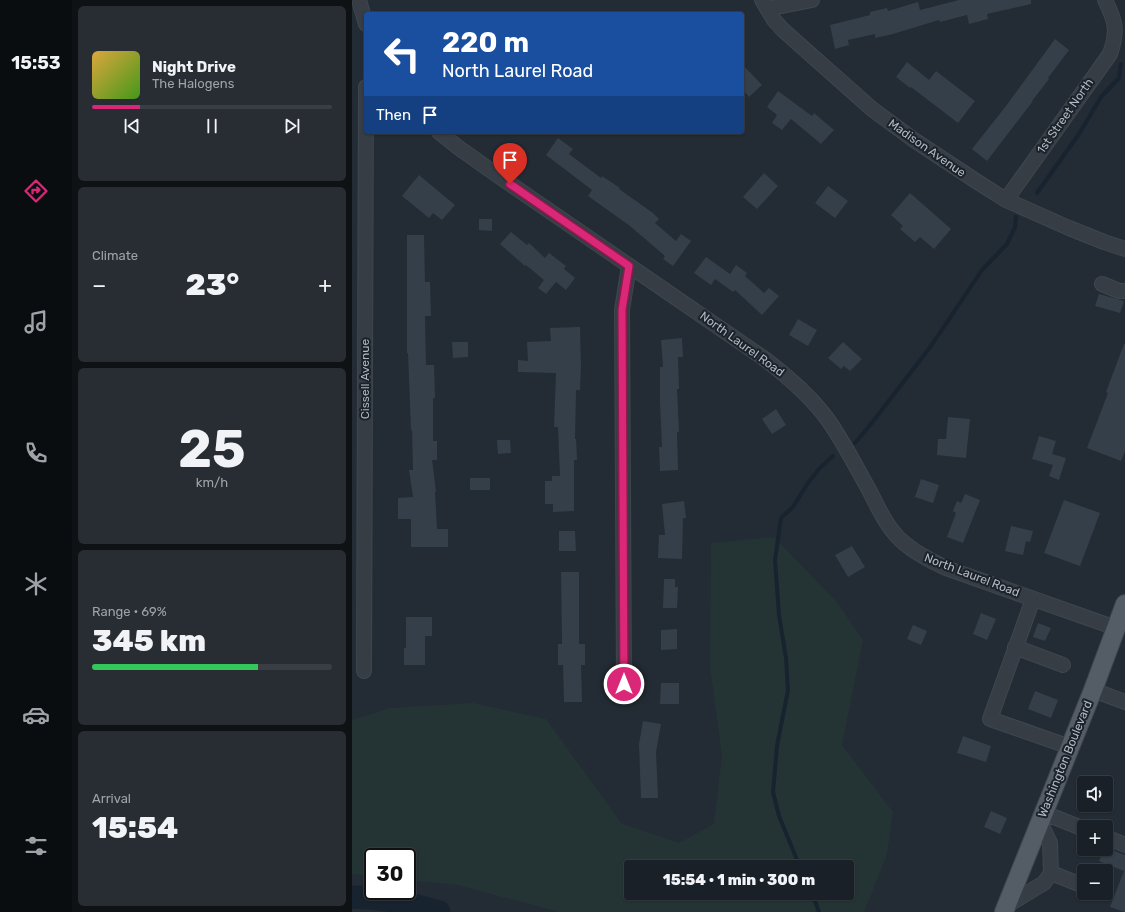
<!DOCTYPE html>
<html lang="en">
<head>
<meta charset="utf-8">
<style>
  body { margin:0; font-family:Rubik,sans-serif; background:#272d33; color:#f1f3f6; height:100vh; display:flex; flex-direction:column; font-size:15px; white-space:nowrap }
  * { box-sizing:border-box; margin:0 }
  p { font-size:13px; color:#9fa3a7 }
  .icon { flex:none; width:22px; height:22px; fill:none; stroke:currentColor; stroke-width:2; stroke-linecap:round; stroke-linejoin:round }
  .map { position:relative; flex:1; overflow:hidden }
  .side { display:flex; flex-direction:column; gap:6px; padding:6px; background:#0e1215; width:280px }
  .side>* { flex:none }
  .banner { position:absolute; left:12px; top:12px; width:380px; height:122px; border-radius:4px; box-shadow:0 1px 3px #0004,0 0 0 1px #383e44; background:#1a4fa0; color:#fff; overflow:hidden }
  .controls { position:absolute; left:725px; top:776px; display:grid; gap:8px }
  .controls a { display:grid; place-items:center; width:36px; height:36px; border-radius:4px; background:#1a2027; box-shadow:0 1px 3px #0004,0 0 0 1px #383e44; font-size:20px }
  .speed { position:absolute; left:12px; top:848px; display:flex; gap:8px; font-size:20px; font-weight:700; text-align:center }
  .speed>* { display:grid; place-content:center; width:52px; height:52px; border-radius:50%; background:#1a2027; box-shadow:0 1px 3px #0004,0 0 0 1px #383e44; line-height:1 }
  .speed .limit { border:2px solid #111; border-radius:6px; background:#fff; color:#111 }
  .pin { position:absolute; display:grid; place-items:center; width:34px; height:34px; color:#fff; margin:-41px -17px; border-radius:50% 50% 50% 0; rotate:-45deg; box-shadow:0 0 4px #0007 }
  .pin .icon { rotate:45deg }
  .me { position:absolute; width:44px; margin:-22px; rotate:0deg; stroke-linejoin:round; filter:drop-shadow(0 0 3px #0008) }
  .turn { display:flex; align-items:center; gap:14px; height:84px; padding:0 12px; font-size:18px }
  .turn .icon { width:52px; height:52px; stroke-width:2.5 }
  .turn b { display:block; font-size:28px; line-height:34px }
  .then { display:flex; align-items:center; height:38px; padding:0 12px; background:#0003; gap:8px; font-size:15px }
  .big { font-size:30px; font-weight:800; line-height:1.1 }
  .side .widget { flex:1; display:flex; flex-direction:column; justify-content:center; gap:6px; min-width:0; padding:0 14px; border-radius:6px; background:#272d33 }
  .side .dial { align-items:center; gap:0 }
  .dial b { font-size:52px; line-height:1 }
  .song { display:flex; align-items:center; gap:12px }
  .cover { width:48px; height:48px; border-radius:6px; background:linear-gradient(135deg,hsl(40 70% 55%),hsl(100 70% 35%)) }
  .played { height:4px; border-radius:2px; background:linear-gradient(90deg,#db2777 20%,#383e44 20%) }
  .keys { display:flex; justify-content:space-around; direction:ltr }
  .heat { display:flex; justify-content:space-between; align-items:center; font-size:22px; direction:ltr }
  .charge { height:6px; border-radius:3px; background:linear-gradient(90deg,#34c759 69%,#383e44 0) }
  .trip { position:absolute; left:272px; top:860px; width:230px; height:40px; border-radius:4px; background:#1a2027; box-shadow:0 1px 3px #0004,0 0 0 1px #383e44; font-weight:800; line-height:40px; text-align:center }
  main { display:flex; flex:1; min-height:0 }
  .menu { display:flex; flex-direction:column; width:72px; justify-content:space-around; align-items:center; background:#0a0d10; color:#9fa3a7 }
  .menu .icon { width:28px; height:28px }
  .menu .on { color:#db2777 }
  .menu b { font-size:18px; color:#f1f3f6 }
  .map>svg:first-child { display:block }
  .green { fill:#243435; fill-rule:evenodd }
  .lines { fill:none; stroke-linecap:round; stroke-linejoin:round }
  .stream { stroke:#182330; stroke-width:4 }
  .river { stroke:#182330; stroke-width:23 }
  .building { fill:#353f4a }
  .minor-casing { stroke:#3f464e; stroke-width:16 }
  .major-casing { stroke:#3f464e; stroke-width:20 }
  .minor { stroke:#363d45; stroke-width:14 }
  .major { stroke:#545c65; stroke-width:18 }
  .route-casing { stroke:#8e194d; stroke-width:10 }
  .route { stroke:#db2777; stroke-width:7 }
  .labels { text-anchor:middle; stroke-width:4; stroke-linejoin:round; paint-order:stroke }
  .street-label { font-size:12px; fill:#b0b8c1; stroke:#1b2229 }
</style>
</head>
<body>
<main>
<nav class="menu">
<b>15:53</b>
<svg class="icon on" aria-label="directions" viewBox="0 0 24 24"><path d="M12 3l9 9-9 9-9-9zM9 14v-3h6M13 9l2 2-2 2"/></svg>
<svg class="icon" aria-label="music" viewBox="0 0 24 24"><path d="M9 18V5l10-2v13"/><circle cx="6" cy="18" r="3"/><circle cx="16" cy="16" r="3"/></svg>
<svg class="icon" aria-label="phone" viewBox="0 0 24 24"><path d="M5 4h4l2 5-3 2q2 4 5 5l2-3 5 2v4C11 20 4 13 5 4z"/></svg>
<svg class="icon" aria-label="climate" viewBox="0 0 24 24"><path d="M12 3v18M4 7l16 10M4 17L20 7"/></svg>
<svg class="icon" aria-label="car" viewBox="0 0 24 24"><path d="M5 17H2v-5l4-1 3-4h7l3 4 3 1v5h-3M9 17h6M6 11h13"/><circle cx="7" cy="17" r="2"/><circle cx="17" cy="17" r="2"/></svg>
<svg class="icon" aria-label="filters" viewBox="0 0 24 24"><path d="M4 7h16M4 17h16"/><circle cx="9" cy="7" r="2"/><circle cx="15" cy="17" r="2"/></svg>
</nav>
<section class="side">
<div class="widget">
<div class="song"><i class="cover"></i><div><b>Night Drive</b><p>The Halogens</p></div></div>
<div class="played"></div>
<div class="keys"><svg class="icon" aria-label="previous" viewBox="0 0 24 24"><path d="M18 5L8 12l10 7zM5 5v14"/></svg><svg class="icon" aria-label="pause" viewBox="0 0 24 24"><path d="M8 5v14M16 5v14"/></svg><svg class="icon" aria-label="next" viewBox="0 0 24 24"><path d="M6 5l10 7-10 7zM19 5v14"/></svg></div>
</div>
<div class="widget"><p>Climate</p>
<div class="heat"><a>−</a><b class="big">23°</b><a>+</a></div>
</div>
<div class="widget dial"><b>25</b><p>km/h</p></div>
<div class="widget"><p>Range · 69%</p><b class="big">345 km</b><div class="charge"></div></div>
<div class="widget"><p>Arrival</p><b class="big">15:54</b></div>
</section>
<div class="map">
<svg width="773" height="912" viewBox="0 0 773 912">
  <rect width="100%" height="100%" fill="#232b34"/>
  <!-- green -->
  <path class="green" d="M422 537 484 601 511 640 490 745 541 812 535 855 512 912H207L106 885 55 880V857H21V876L0 874V720L38 708 121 703 194 719 270 824 327 843 362 824 370 756 358 666 359 543ZM279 867H495V893H279Z"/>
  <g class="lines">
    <!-- stream -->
    <path class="stream" d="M685 193 727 134 749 97 767 78 769 64
      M503 443 519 424 579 346 630 270 655 244 663 227 664 217
      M448 867 427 816 421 792 425 746 436 690 434 658 427 615 423 560 429 518 441 507 456 483 467 469 481 456
      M460 893 467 912"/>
    <!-- river -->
    <path class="river" d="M0 897C33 898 56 903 87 912"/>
  </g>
  <!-- building -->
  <path class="building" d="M607 0H679V4L635 14 636 19 617 24 615 15 588 22 587 20 541 34 523 38V34L496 40 497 45 483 49 478 25 518 15V12L535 8 536 11 566 2 568 10Z
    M703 39 717 50 696 78 697 79 680 101H681L635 161 620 149 654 106Z
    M555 62 577 80 584 71 623 101 606 123 559 87 558 88 544 77Z
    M390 64 410 85 397 97 390 89Z
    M426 91 460 116 462 113 482 130 469 144 439 119 430 130 420 123 425 115 415 107Z
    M206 138 221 149 217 154 249 178 250 176 268 188 267 189 301 213 307 219 303 223 324 241 329 234 339 241 321 266 311 259 313 256 278 226 236 196 240 190 194 155Z
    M412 173 426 186 405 209 391 197Z
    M67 175 103 205 90 220 81 213 77 218 50 196Z
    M476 186 496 201 483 218 463 203Z
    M558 193 599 229 582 249 568 237 563 242 548 229 551 226 539 215Z
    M127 219H140V231L127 230Z
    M159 232 175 245 177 243 193 258 197 253 214 266 212 269 223 278 214 290 204 282 194 294 186 288 192 280 174 265 173 266 148 244Z
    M55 235H72L73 282H78L79 316H73L74 365H82L83 398H81V441H85V460H80L84 491 83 492 85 529H96V547H59V519H46V498L61 497 57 470H61L60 430H59L56 353H55Z
    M354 257 378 274 384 265 395 273 393 276 412 293 417 288 427 296 410 315 383 290 381 292 363 279 359 285 342 273Z
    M747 294 772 301 768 313 743 306Z
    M446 319 465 330 456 346 437 335Z
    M228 327 229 367 228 390H224L223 439H224L225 460H222V511L201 512V504H193V481H200V476H208L206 427H202L204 373 166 372V360L176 361 175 342 199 341 198 328Z
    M330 338 331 357H326L327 389H325L327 432H325L326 470 308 471 307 447H310L308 402V367H311L309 340Z
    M100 342H116V357L101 358Z
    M491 342 510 359 498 371 492 366 489 369 476 358Z
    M772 344H773V451L769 461 735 448 756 393 754 392Z
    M424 409 434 425 420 434 410 419Z
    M596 417 618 419 614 458 585 455 586 439H594Z
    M687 436 704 441 700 454 714 458 707 480 697 476 701 465 680 459Z
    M145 440H158L159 453 146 454Z
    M118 478H138V490H118Z
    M569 479 587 485 581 503 563 497Z
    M613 494 628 500 611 543 595 537 604 513 601 511 605 501 609 503Z
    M712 500 748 513 728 566 692 553Z
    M332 501 334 518H331L330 559 306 558 307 535H313L310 504Z
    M659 526 681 531 678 542 674 541 671 555 653 551Z
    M207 531H223L224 551H207Z
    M500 546 513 567 496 577 483 555Z
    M209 572H227V644H233V665H229L230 702H212L211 665H206V644H210Z
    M312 579H323V587H326L325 608H311Z
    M629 613 644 619 635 640 621 634Z
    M54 617H80V636H73V665H52V648H54Z
    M686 623 699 628 693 641 681 637Z
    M561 625 575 631 569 645 555 639Z
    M325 629V649L309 650V630Z
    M309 683H327V704H308Z
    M683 691 706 700 699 718 676 709Z
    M291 721 309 724 304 752 306 798H289L287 744Z
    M611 736 639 746 634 762 605 753Z
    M639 811 655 818 648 834 632 827Z
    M754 848 773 855V912L758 907 772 871 747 861 752 849H754Z"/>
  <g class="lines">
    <defs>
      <path id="minor" d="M7 0 14 24
        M410 0 422 20 431 30 520 109 562 140 624 181 654 200 717 228 752 242 773 249
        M415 9 460 0
        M87 132 107 148 148 177 410 357C434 375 458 395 476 420 491 441 503 465 516 488 526 507 535 529 552 543 565 554 579 561 594 568L764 628
        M654 200 758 54C766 31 764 22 753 0
        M750 284 767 291H773
        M681 599 638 719 718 747
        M663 647 711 665
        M12 671 14 87
        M272 683 270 310 277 266
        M741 690 773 702
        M692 813 732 829
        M754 837 773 845
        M699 873 732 886
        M654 906 692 883 699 873 698 843 688 822"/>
      <path id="major" d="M652 912 741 690 773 604"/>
    </defs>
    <!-- minor casing -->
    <use href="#minor" class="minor-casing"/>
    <!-- major casing -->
    <use href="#major" class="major-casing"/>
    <!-- minor -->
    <use href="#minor" class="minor"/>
    <!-- major -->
    <use href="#major" class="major"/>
  </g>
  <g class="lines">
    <defs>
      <path id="route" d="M158 184 277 266 270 310 272 684"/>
    </defs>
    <!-- route casing -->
    <use href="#route" class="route-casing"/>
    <!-- route -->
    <use href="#route" class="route"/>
  </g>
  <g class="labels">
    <!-- street labels -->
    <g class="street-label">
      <text transform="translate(713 116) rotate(-55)" y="4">1st Street North</text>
      <text transform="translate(575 148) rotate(35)" y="4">Madison Avenue</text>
      <text transform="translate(390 344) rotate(36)" y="4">North Laurel Road</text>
      <text transform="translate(13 379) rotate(-90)" y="4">Cissell Avenue</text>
      <text transform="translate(620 575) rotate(21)" y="4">North Laurel Road</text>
      <text transform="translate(713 759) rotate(-68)" y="4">Washington Boulevard</text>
    </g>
  </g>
</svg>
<div class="controls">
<a><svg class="icon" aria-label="sound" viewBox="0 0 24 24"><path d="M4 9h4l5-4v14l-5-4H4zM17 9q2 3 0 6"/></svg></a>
<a>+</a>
<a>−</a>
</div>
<div class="speed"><div class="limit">30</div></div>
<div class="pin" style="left:158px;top:184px;background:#d93025"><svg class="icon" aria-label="arrive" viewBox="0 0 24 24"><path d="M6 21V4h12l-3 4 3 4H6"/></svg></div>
<svg class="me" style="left:272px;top:684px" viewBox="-20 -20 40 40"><circle r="17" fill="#db2777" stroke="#fff" stroke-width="3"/><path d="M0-11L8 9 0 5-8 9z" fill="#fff"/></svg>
<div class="trip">15:54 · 1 min · 300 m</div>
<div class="banner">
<div class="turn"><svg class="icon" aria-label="left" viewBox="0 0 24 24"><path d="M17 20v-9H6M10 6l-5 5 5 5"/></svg><div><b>220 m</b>North Laurel Road</div></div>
<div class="then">Then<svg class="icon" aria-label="arrive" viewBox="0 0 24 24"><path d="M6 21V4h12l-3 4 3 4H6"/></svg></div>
</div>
</div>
</main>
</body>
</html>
